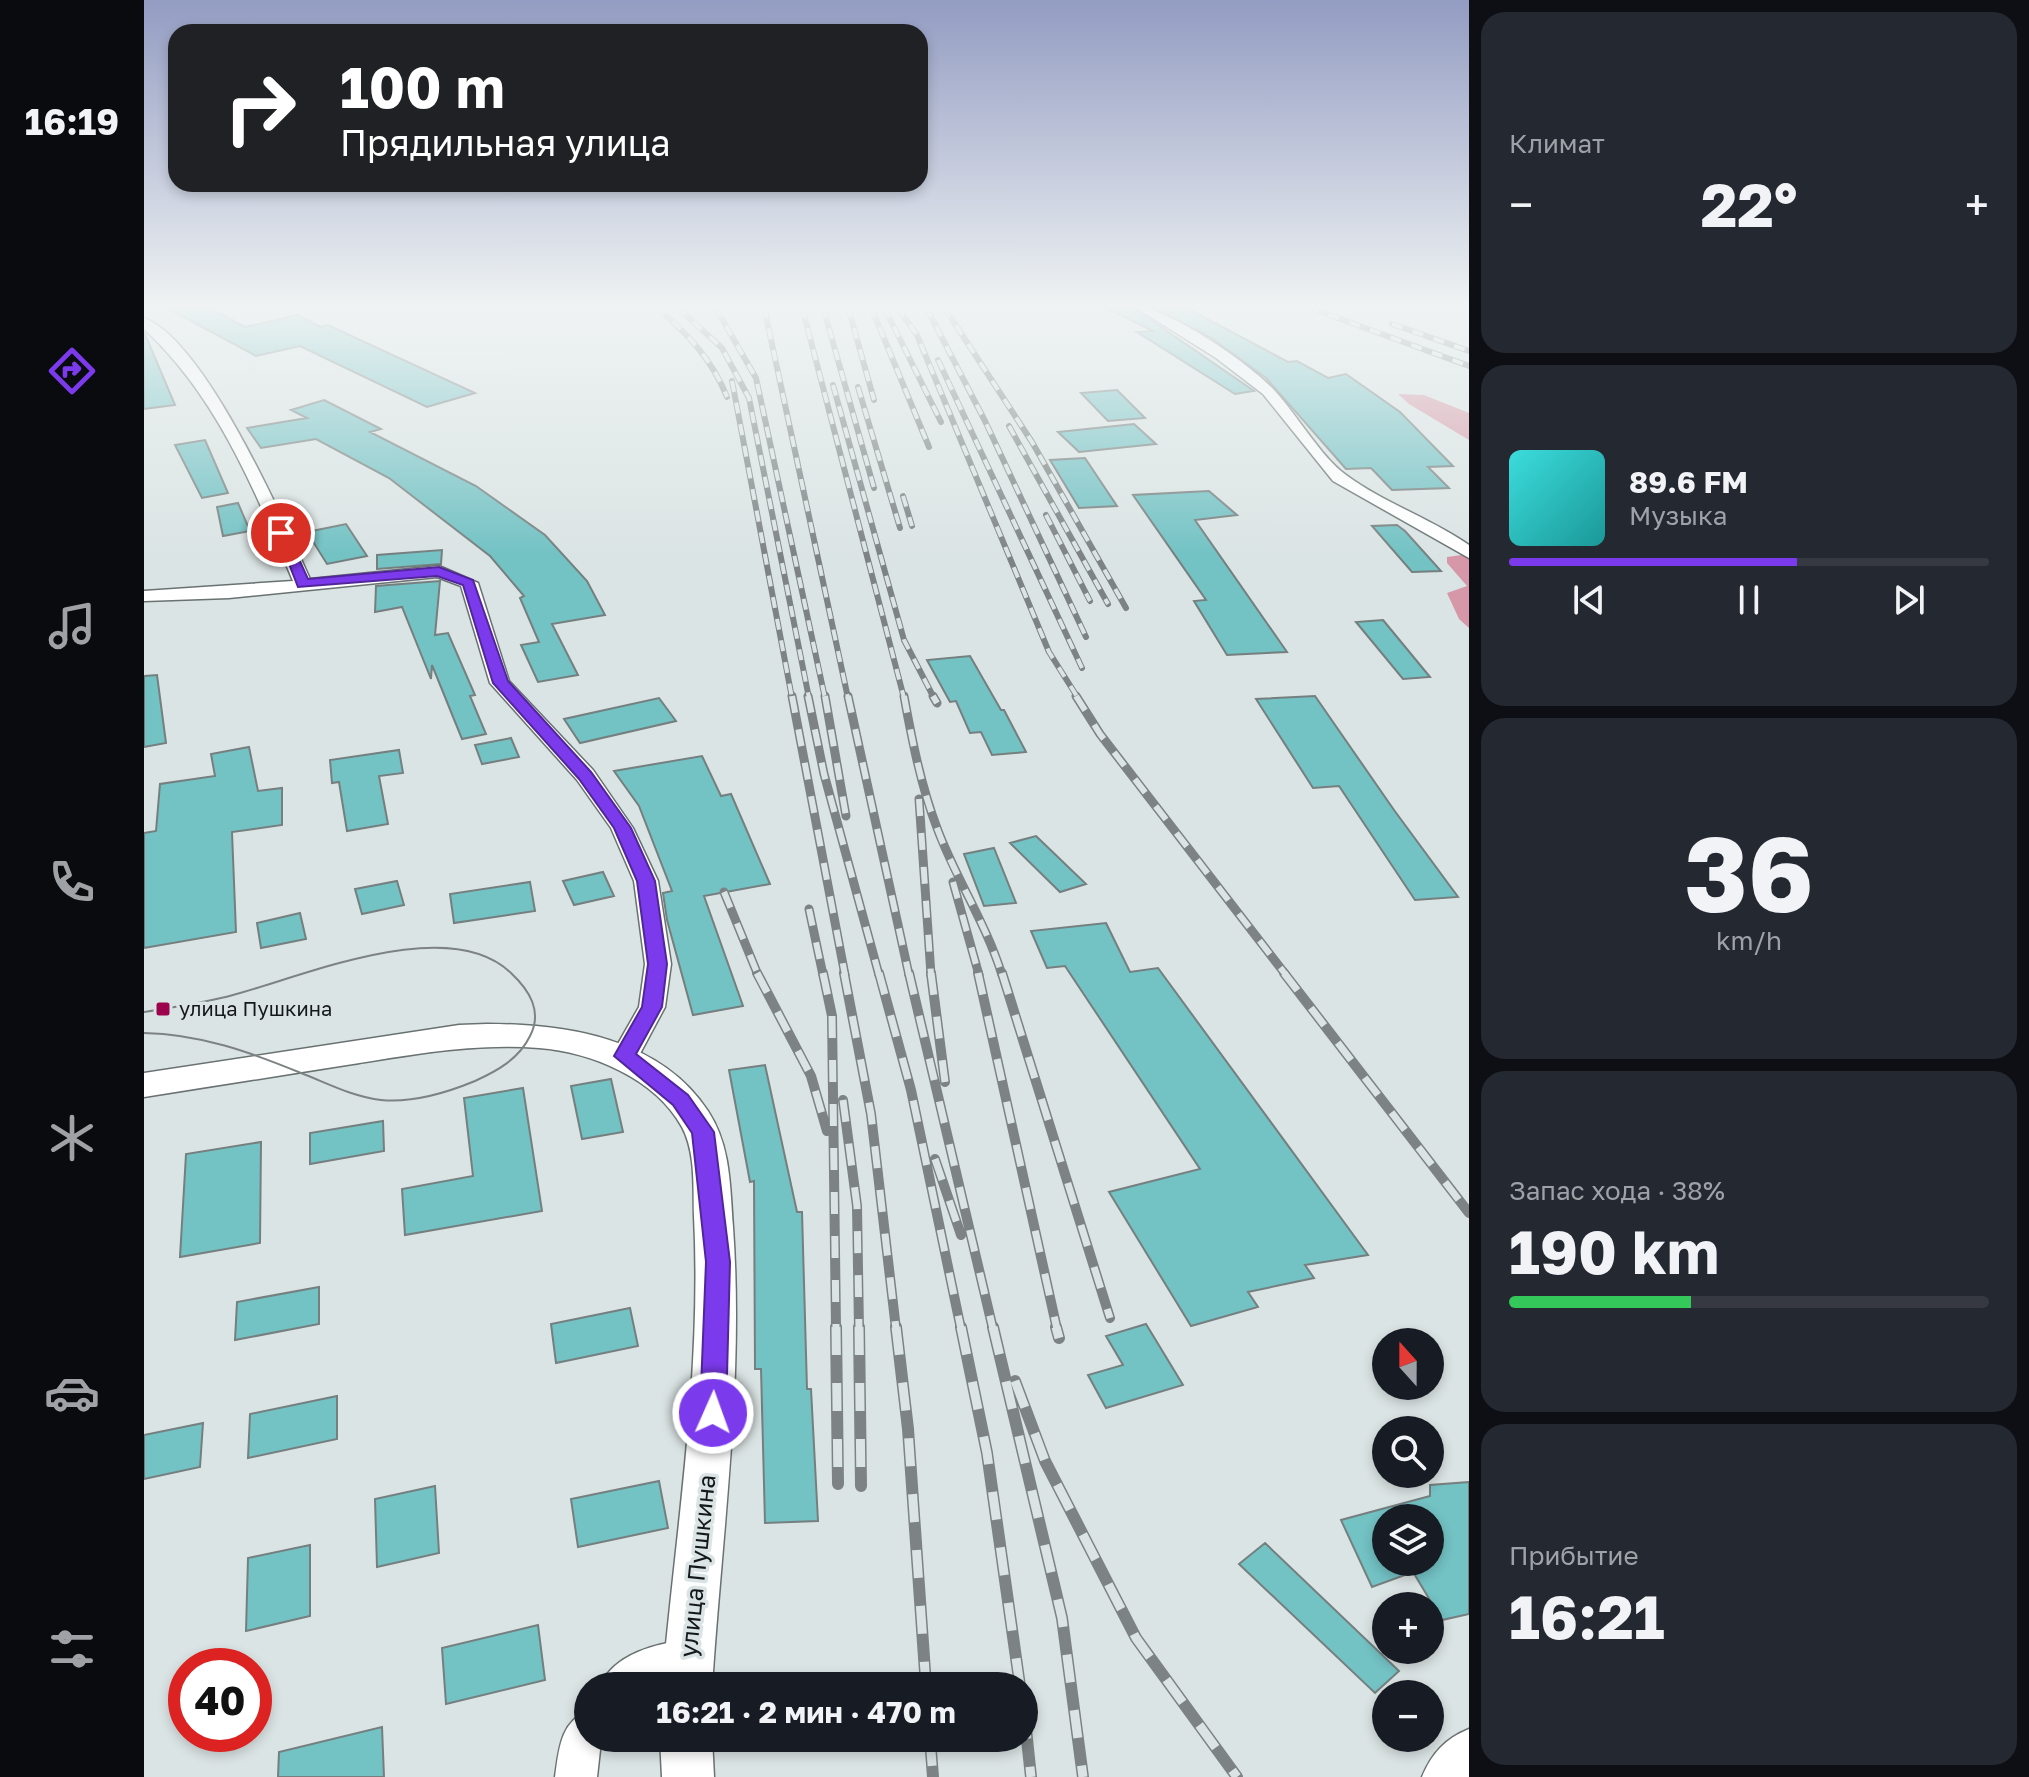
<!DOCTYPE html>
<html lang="ru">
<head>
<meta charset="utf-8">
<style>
  body { margin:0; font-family:"Golos Text",sans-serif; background:#242831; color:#f1f3f6; height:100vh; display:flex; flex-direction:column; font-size:30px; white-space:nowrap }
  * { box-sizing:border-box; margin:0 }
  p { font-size:26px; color:#9ea1a6 }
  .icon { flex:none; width:44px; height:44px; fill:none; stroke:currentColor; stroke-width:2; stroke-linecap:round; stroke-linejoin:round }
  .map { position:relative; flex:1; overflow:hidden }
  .sheet { display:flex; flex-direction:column; gap:12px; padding:12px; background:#0d0f14; width:560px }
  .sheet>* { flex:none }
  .banner { position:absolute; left:24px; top:24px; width:760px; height:168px; border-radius:24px; box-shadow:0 4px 12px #0003; background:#202124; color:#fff; overflow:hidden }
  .needle { width:52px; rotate:339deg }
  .buttons { position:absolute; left:1228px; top:1328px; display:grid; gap:16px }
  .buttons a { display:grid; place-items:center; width:72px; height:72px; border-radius:50%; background:#171b24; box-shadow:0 4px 12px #0003; font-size:40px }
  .speed { position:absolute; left:24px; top:1648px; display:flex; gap:16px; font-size:40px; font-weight:700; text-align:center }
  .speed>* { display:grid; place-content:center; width:104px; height:104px; border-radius:50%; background:#171b24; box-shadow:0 4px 12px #0003; line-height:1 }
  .speed .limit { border:12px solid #d22; background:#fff; color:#111 }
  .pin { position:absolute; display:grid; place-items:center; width:68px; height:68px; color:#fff; margin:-34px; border:4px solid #fff; border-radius:50%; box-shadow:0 2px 8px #0007 }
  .me { position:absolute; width:88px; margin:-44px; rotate:2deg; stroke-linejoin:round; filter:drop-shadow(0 0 6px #0008) }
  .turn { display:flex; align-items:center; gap:28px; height:168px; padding:0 40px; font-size:36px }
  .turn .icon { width:104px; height:104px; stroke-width:2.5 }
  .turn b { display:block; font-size:56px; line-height:68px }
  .big { font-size:60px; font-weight:700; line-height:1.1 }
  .sheet .card { flex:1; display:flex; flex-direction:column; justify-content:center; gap:12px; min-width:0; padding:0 28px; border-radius:24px; background:#242831 }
  .sheet .dial { align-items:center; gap:0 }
  .dial b { font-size:104px; line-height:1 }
  .song { display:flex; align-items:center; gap:24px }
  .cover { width:96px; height:96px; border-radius:12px; background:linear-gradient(135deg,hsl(180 70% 55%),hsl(180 70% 35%)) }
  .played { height:8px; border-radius:4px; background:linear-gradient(90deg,#7c3aed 60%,#363941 60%) }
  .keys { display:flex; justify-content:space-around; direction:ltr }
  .heat { display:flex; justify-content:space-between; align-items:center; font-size:44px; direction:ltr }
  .charge { height:12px; border-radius:6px; background:linear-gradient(90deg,#34c759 38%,#363941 0) }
  .trip { position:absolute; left:430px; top:1672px; width:464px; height:80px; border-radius:40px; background:#171b24; box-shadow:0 4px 12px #0003; font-weight:700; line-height:80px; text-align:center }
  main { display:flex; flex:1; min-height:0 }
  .menu { display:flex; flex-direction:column; width:144px; justify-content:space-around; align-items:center; background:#090b0e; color:#9ea1a6 }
  .menu .icon { width:56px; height:56px }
  .menu .on { color:#7c3aed }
  .menu b { font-size:36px; color:#f1f3f6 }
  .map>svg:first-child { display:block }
  .forest { fill:#d698a8 }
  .building { fill:#73c2c4; stroke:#767f7f; stroke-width:2; fill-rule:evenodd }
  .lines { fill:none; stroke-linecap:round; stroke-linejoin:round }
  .minor-casing { stroke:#697171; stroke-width:3 }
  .tertiary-casing { stroke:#697171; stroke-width:3 }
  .minor { fill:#fff; fill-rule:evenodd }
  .tertiary { fill:#fff; fill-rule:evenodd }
  .tram { stroke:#7d8384; stroke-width:2 }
  .rail-far3-casing { stroke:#7d8384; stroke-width:6 }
  .rail-far2-casing { stroke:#7d8384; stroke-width:9 }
  .rail-far1-casing { stroke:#7d8384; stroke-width:10 }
  .rail-casing { stroke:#7d8384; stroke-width:12 }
  .rail-far3 { stroke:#dbe4e4; stroke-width:4; stroke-dasharray:11; stroke-linecap:butt }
  .rail-far2 { stroke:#dbe4e4; stroke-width:6; stroke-dasharray:17; stroke-linecap:butt }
  .rail-far1 { stroke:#dbe4e4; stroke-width:7; stroke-dasharray:22; stroke-linecap:butt }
  .rail { stroke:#dbe4e4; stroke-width:9; stroke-dasharray:28; stroke-linecap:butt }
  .route { fill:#7c3aed; stroke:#51269a; stroke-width:2 }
  .poi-dot { fill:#9d044e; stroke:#dbe4e4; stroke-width:3 }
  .labels { text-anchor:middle; stroke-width:7; stroke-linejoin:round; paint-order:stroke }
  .poi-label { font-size:20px; fill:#151819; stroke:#dbe4e4; text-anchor:start }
  .near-street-label { font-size:24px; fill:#151819; stroke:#dbe4e4 }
</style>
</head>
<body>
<main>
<nav class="menu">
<b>16:19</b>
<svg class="icon on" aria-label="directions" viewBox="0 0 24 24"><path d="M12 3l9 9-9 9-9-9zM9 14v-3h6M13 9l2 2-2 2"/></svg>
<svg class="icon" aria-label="music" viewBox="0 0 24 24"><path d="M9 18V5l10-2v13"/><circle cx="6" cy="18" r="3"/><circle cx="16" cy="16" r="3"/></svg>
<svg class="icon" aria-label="phone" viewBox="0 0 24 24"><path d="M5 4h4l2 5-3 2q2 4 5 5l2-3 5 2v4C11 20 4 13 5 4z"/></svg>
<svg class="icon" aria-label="climate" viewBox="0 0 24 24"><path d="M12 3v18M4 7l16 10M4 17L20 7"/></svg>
<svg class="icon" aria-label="car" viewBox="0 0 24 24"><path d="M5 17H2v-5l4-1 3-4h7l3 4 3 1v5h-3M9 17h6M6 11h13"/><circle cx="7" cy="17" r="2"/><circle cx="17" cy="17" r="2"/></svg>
<svg class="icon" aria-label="filters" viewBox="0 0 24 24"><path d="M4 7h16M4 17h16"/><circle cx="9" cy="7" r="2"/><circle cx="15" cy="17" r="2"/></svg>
</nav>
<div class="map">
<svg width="1325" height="1777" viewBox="0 0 1325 1777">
  <rect width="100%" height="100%" fill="#dbe4e4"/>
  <!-- forest -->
  <path class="forest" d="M1254 394 1280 395 1325 413V440L1265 404Z
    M1325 554V628L1315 619 1303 593 1323 586 1303 563V557Z"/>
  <!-- building -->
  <path class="building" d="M21 307H64L101 327 153 315 177 327 184 325 331 393 283 407 156 346 112 356Z
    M960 307H988L1110 391 1091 394 993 332 1009 331Z
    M1008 307H1041L1144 362 1153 361 1184 378 1202 374 1256 412 1309 466 1284 467 1305 488 1248 490 1227 468 1202 469 1122 378 1066 337Z
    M0 333 1 334 31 405 0 409Z
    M973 390 1001 418 964 421 937 393Z
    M180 400 237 429 226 432 332 486 401 535 443 581 461 615 408 624 434 675 394 682 377 645 395 642 376 598 380 596 346 556 245 478 172 439 117 448 103 428 163 418 147 410Z
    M990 424 1012 444 935 452 914 432Z
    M61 440 84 493 58 498 31 445Z
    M941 458 973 506 935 508 906 460Z
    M1065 491 1093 515 1051 520 1143 652 1083 655 1050 601 1062 600 989 495Z
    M94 503 106 531 79 536 73 507Z
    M202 524 223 556 183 564 163 532Z
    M1253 525 1261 531 1297 571 1268 572 1228 526Z
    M298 550 297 564 233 569V555Z
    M296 581 291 635 304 633 331 695 326 696 342 734 318 739 288 665 287 679 258 607 231 612 232 586Z
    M1239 620 1286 677 1259 679 1212 622Z
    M826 656 857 710H860L882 752 848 755 837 732 826 733 812 701 806 702 783 660Z
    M13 675 22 743 0 747V676Z
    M1171 696 1250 810 1314 897 1271 900 1195 786 1169 788 1112 699Z
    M515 698 532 721 436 743 420 719Z
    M367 738 375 757 338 764 331 745Z
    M105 747 114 791 138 788V825L88 832 92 932 0 948V833L12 831 16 784 71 776 67 754Z
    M255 750 259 773 235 776 244 824 203 831 195 782 188 783 186 760Z
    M558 756 577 796 587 794 626 884 560 896 599 1006 549 1015 523 920 519 893 528 891 495 806 470 771Z
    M892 836 942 884 916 892 866 843Z
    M850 848 872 903 840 906 820 854Z
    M459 872 470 896 430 905 419 881Z
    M253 881 260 905 218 914 211 889Z
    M386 882 391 911 310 923 306 894Z
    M156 913 162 939 117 948 113 923Z
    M962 923 986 972 1014 968 1224 1255 1161 1265 1170 1278 1104 1292 1114 1307 1047 1326 965 1192 1056 1169 921 966 903 968 887 931Z
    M621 1065 653 1212H658L663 1389H667L674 1521 621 1523 617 1369H611L610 1181 606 1182 585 1070Z
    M467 1079 479 1132 438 1139 427 1086Z
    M379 1088 398 1211 261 1235 258 1189 329 1176 320 1098Z
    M239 1121 240 1151 166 1164V1133Z
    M117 1142 116 1243 36 1257 42 1154Z
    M175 1287V1324L91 1340 93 1302Z
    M486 1308 494 1346 412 1363 407 1324Z
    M1002 1324 1039 1385 962 1408 944 1375 979 1365 962 1336Z
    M193 1396V1439L104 1458 106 1414Z
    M59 1423 56 1467 0 1479V1435Z
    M515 1481 524 1528 434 1547 427 1499Z
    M1325 1482V1614L1298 1620 1269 1572 1228 1587 1197 1520 1286 1496V1485ZM1242 1518H1286V1562H1242Z
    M291 1486 295 1553 233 1567 231 1499Z
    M1121 1543 1255 1671 1231 1693 1095 1564Z
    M166 1545V1616L102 1631 104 1558Z
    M394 1625 401 1680 302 1704 298 1648Z
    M238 1727 240 1777H134L135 1752Z"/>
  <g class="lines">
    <defs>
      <path id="minor" d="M991 307C1024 307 1108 365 1131 391 1153 415 1177 457 1202 475 1240 503 1286 518 1325 545V558L1189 481 1119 394 1072 358Z
        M0 318C61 341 139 519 166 579L295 566 334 583 365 681 449 770 489 828 514 881 527 964 521 1007 491 1063H471L467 1056 495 1007 501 964 490 881 467 828 433 780 346 683 317 586 293 577 85 598 0 601V591L149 581C111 491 73 396 0 329Z
        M545 1640 559 1645 565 1659 559 1673 510 1686H456C470 1654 512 1643 545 1640Z
        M444 1711V1738H461L456 1750 453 1777H411C415 1750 416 1722 444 1711Z"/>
      <path id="tertiary" d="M343 1024C423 1024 516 1038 564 1111 587 1146 586 1187 589 1227 600 1381 578 1533 568 1686H518C532 1529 558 1374 550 1216 549 1188 552 1153 538 1127 511 1078 447 1052 395 1048 332 1043 271 1054 209 1064 139 1075 70 1086 0 1097V1073L315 1025Z
        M1325 1729V1777H1278C1288 1753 1301 1739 1325 1729Z
        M516 1738H568L570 1777H518Z"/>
    </defs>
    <!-- minor casing -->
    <use href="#minor" class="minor-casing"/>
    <!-- tertiary casing -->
    <use href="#tertiary" class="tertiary-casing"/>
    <!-- minor -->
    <use href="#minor" class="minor"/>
    <!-- tertiary -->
    <use href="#tertiary" class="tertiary"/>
    <!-- tram -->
    <path class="tram" d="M0 1012C30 1007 60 1003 89 995 161 976 305 913 367 973 385 990 399 1011 386 1036 375 1059 353 1071 331 1081 302 1093 269 1103 237 1100 209 1097 183 1083 157 1073 106 1052 56 1034 0 1033"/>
    <defs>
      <path id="rail-far3" d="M512 307C543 333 568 359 583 397
        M533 307 578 348 605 398 665 698
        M571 307 612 378 681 698
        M620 307 704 698
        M658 307 760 698
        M679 307 730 488
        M704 307 730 400
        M727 307 785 447
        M740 307 797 422
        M753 307 773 335 905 652 934 698
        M782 307 841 421 942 637
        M800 307 888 442 982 608
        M1164 307 1325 366
        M1248 324 1325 351
        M794 360 938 668
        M588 381 648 698
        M689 385 760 640 790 698
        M714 387 756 528
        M865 426 964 604
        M759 496 768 526
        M902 515 946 601"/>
      <path id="rail-far2" d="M648 696 701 975
        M664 696 680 774 735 975
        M681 696 702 816
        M704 696 765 975
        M760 696C768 740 777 786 793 828 812 879 842 923 858 975
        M789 696 793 703
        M932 696 956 734 1142 975
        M775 799 787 975
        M809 882 835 975
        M580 892 614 975
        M665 909 679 975"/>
      <path id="rail-far1" d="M613 973 667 1076 683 1131
        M679 973 688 1016 692 1329
        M700 973 727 1114 752 1329
        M735 973 767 1090 817 1329
        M765 973 849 1329
        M787 973 801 1082
        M834 973 913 1329
        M858 973 966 1318
        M1140 973 1325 1213
        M699 1100 713 1206 715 1329
        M791 1159 817 1235"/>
      <path id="rail" d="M692 1327 694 1484
        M715 1327 717 1486
        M752 1327 764 1429 782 1686
        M817 1327 843 1453 876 1686
        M849 1327 918 1618 939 1777
        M912 1327 915 1338
        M871 1381 901 1461 992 1638 1093 1777
        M880 1711 887 1777
        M786 1738 789 1777"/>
    </defs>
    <!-- rail-far3 casing -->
    <use href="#rail-far3" class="rail-far3-casing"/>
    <!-- rail-far2 casing -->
    <use href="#rail-far2" class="rail-far2-casing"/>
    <!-- rail-far1 casing -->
    <use href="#rail-far1" class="rail-far1-casing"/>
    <!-- rail casing -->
    <use href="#rail" class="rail-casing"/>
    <!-- rail-far3 -->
    <use href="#rail-far3" class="rail-far3"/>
    <!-- rail-far2 -->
    <use href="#rail-far2" class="rail-far2"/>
    <!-- rail-far1 -->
    <use href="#rail-far1" class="rail-far1"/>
    <!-- rail -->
    <use href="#rail" class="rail"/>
  </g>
  <!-- sky -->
  <linearGradient id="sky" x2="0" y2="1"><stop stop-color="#939cc2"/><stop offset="0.55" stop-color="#eff3f3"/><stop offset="1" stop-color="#eff3f3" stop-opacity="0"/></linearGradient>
  <rect width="1325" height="556" fill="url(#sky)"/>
  <!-- route -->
  <path class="route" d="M132 530 143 533 164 579 295 567 329 580 364 681 447 772 487 828 511 881 523 964 518 1007 492 1054 544 1095 570 1132 586 1262 582 1413 579 1421 569 1424 560 1421 556 1413 562 1262 548 1133 529 1105 470 1056 498 1007 504 964 493 881 470 828 435 779 349 683 319 585 293 576 154 587Z"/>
  <!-- markers -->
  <rect class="poi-dot" x="11" y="1001" width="16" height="16" rx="4"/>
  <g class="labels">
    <!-- poi labels -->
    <g class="poi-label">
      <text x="35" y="1016">улица Пушкина</text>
    </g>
    <!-- near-street labels -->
    <g class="near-street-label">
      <text transform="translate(554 1566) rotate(-84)" y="8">улица Пушкина</text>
    </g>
  </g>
</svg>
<div class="buttons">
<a><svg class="needle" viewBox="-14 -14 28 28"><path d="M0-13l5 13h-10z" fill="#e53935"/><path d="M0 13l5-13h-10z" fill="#9ea1a6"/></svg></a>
<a><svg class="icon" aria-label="search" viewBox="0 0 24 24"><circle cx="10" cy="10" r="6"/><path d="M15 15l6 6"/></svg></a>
<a><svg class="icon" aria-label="layers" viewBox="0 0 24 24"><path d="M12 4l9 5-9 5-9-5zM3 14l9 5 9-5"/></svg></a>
<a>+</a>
<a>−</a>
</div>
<div class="speed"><div class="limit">40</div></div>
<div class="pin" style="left:137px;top:533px;background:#d93025"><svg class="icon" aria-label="arrive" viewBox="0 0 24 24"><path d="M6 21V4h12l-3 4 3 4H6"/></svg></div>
<svg class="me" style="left:569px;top:1413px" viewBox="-20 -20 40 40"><circle r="17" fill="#7c3aed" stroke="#fff" stroke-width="3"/><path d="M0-11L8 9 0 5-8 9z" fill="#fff"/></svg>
<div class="trip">16:21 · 2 мин · 470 m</div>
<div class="banner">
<div class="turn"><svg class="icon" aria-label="right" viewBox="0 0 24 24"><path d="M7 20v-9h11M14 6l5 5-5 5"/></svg><div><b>100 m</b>Прядильная улица</div></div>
</div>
</div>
<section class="sheet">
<div class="card"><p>Климат</p>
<div class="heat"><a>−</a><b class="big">22°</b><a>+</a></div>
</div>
<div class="card">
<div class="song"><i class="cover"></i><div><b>89.6 FM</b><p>Музыка</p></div></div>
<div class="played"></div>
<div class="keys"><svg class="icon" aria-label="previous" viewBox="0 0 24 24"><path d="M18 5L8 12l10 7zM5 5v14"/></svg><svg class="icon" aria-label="pause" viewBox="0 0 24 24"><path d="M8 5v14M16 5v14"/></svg><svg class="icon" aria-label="next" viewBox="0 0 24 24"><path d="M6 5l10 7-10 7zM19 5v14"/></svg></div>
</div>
<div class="card dial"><b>36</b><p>km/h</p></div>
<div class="card"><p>Запас хода · 38%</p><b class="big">190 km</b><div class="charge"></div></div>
<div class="card"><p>Прибытие</p><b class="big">16:21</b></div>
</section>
</main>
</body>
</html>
